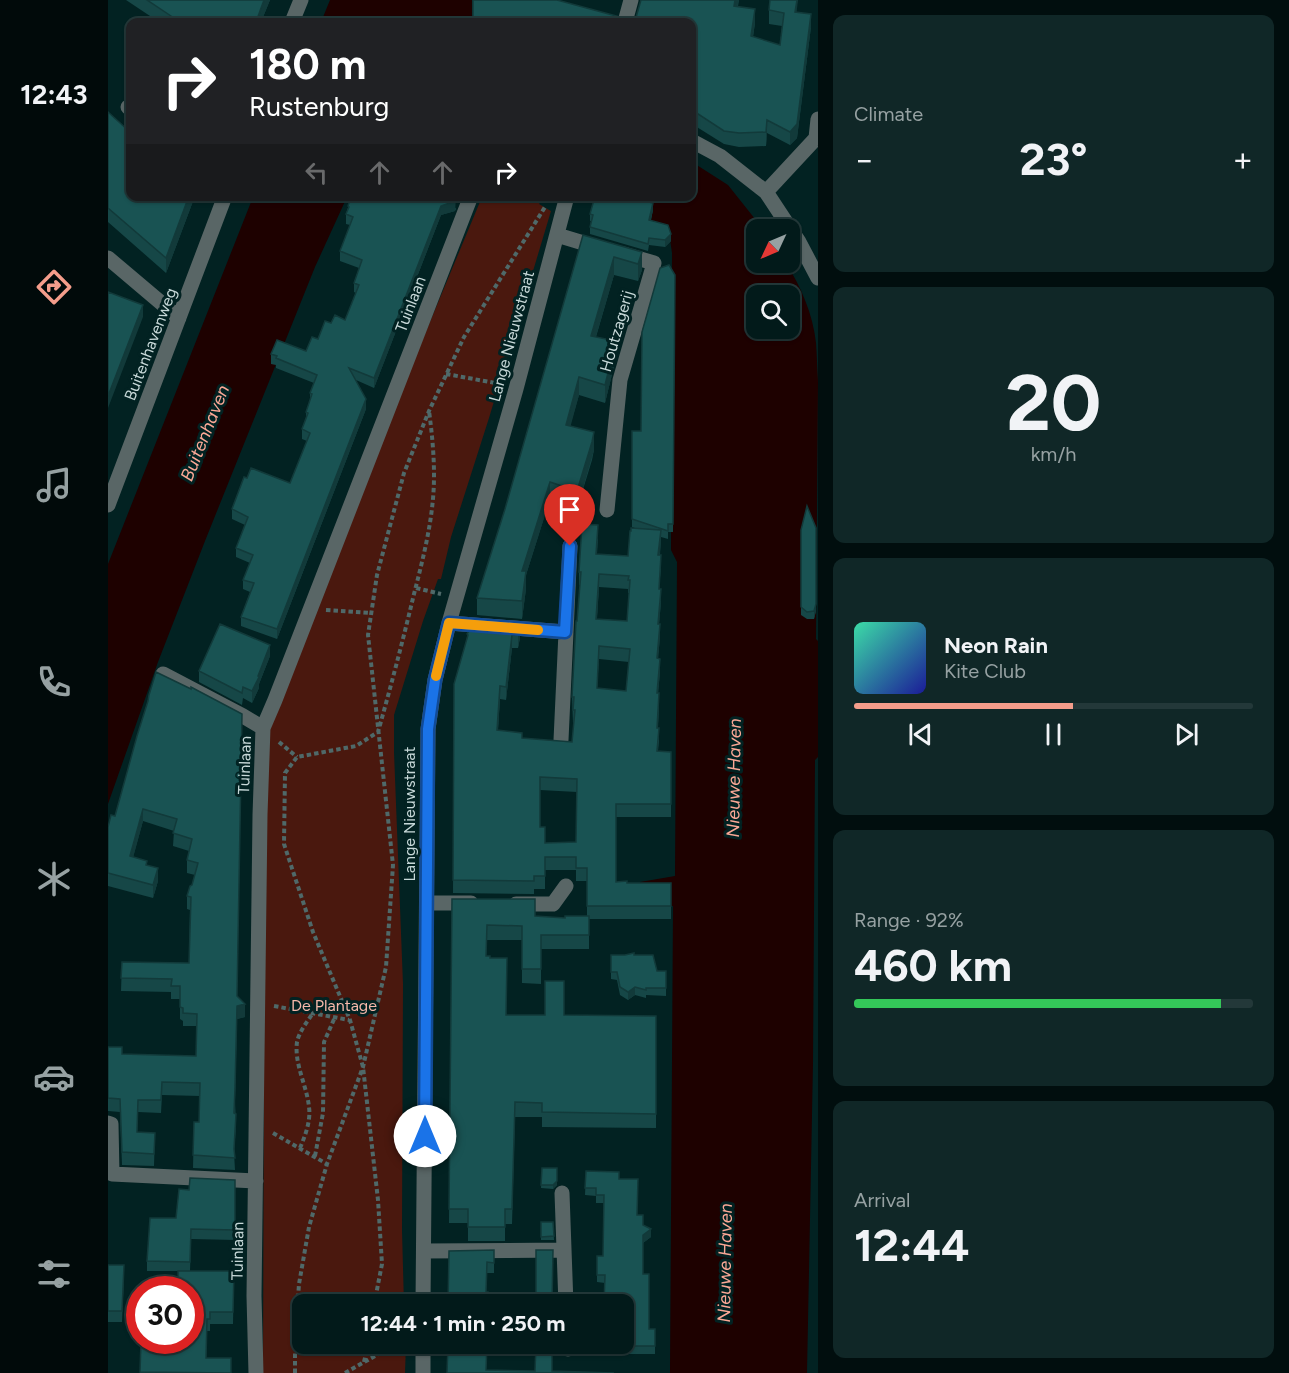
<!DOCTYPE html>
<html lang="en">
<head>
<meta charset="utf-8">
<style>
  body { margin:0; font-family:Figtree,sans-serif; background:#102727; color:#f1f3f6; height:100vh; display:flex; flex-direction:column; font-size:22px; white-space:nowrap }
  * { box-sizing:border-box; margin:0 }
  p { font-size:20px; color:#96a1a2 }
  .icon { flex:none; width:33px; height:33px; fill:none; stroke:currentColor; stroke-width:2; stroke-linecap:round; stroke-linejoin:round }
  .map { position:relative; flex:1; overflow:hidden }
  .drawer { display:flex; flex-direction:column; gap:15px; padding:15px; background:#010e0e; width:471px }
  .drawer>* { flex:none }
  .guide { position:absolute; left:18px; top:18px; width:570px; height:183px; border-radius:12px; box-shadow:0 2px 4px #0004,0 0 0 2px #233839; background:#202124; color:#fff; overflow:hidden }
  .needle { width:39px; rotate:226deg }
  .fabs { position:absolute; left:638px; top:219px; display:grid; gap:12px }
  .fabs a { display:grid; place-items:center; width:54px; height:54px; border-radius:12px; background:#021a1a; box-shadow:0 2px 4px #0004,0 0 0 2px #233839; font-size:30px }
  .speed { position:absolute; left:18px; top:1276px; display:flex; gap:12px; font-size:30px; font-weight:700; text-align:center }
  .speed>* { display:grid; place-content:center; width:78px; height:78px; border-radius:50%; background:#021a1a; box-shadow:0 2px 4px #0004,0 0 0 2px #233839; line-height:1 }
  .speed .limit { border:9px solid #d22; background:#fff; color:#111 }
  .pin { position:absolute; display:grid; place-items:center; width:51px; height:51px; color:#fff; margin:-62px -26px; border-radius:50% 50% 50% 0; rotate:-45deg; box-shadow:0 0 6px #0007 }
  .pin .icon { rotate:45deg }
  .me { position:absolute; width:66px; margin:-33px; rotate:0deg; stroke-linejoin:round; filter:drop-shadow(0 0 4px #0008) }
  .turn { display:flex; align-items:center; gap:21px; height:126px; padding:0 24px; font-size:27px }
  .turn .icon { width:78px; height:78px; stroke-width:2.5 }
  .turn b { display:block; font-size:42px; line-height:51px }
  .lanes { display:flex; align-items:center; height:57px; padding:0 24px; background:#0003; justify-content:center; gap:30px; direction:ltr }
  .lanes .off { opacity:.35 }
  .big { font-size:45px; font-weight:700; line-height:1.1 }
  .drawer .tile { flex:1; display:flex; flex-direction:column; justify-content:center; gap:9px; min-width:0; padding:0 21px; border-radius:12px; background:#102727 }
  .drawer .dial { align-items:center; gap:0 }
  .dial b { font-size:78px; line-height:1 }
  .song { display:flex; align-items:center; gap:18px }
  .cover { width:72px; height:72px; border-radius:9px; background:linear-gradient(135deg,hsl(160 70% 55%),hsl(240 70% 35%)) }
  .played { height:6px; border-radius:3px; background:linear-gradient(90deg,#f49d8b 55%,#233839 55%) }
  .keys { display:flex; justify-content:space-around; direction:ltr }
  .heat { display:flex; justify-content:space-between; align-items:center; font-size:33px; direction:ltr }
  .charge { height:9px; border-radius:4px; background:linear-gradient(90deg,#34c759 92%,#233839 0) }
  .trip { position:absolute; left:184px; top:1294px; width:342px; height:60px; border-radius:12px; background:#021a1a; box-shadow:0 2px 4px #0004,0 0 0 2px #233839; font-weight:700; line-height:60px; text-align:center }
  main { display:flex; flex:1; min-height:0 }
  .tab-bar { display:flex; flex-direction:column; width:108px; justify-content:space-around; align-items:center; background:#010a0a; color:#96a1a2 }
  .tab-bar .icon { width:42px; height:42px }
  .tab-bar .on { color:#f49d8b }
  .tab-bar b { font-size:27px; color:#f1f3f6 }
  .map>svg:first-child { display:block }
  .green { fill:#4a180e }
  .water { fill:#1e0100; fill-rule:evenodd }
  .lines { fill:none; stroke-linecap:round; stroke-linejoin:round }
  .path { stroke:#4f6969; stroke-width:4; stroke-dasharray:4.5 3; stroke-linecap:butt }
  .minor { stroke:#596666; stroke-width:15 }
  .wall { fill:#164747; fill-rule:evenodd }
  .shaded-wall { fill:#123a3a }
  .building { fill:#195353; stroke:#123a3a; stroke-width:1.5; fill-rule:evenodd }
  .route-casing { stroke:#114b97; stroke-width:15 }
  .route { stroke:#1a73e8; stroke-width:10 }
  .slow { stroke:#f59e0b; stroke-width:10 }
  .labels { text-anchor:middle; stroke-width:6; stroke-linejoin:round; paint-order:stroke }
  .street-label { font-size:16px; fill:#c7d8d8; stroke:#022222 }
  .park-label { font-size:16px; fill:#f6b7a9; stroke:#022222 }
  .water-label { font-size:18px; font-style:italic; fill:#fba896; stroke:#022222 }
</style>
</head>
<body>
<main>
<nav class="tab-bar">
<b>12:43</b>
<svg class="icon on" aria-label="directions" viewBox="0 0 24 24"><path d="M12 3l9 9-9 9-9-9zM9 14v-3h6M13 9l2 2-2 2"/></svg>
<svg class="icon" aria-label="music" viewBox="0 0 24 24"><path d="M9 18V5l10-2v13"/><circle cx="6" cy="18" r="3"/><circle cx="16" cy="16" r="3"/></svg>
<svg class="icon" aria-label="phone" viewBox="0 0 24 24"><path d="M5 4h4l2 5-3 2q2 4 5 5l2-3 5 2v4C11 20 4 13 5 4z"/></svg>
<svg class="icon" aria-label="climate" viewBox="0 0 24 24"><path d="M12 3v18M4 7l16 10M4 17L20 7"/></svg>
<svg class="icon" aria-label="car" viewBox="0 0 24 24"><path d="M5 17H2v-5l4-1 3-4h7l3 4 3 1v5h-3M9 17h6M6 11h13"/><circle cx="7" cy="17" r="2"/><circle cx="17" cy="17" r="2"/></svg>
<svg class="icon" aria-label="filters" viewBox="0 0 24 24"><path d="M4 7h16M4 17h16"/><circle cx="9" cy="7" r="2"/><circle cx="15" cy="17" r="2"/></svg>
</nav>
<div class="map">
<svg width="710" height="1373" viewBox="0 0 710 1373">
  <rect width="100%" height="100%" fill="#022222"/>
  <!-- green -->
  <path class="green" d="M374 197H430L435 199 431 204 443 211 381 418 343 537 333 579H330L315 621 286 715V752L295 984 294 1230 296 1305H195V1344H298L297 1373H155L157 735 299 377Z"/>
  <!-- water -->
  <path class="water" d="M222 0H364V22H213Z
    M584 162 620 185 655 229 648 230V262L678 263C693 287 705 314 708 343 709 355 709 368 710 381L708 639 710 641V757L707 760 705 1063 699 1373H562L565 906 538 908 532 882 567 876 569 562 563 550 564 253 561 232 542 226 545 209 528 205 529 197 584 196ZM648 296H681V328H648Z
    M145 197H239L207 267 97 541 50 662 0 804V564Z"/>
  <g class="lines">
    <!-- path -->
    <path class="path" d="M338 374 393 384
      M308 588 333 594
      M218 610 262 613
      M171 742 189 757
      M166 1006 241 1020
      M165 1133 219 1164
      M192 1148C197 1136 203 1121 201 1107 199 1086 186 1064 189 1042 191 1032 199 1022 205 1013
      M207 1156 215 1113 216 1042 227 1017
      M266 1305 274 1264 270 1200 255 1067 242 1020 205 932 176 844 177 773 189 757 248 746 270 732C283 686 295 640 306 594 316 555 326 516 326 476 326 454 324 433 321 411
      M256 1362 260 1344
      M187 1373V1340L191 1284 201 1227 219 1164 255 1067 278 967 285 865 260 635 269 575 296 473 321 411 356 337 437 207
      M237 1373 288 1344"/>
    <!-- minor -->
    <path class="minor" d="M184 22 193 0
      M517 22 523 0
      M20 107 22 109
      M708 138 710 119
      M584 141 612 156 658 192 691 242 710 278
      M658 192 708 138
      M449 235 492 248
      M0 258 71 318
      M0 505 117 196
      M499 510 512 380 546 263 515 254
      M341 623 457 632
      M55 674 135 716 155 728
      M453 740 462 546
      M319 903H363
      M408 904H445L458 886
      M0 1123 3 1124 4 1174 148 1181
      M454 1193 458 1305
      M316 1251 456 1250
      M315 1305 320 729 327 680 341 623 408 389 459 196
      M460 1344V1349
      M148 1373 146 1296 152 815 155 728 167 700 363 196
      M315 1373V1344"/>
  </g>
  <!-- wall -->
  <path class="wall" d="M18 0H162L153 22H51Z
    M533 0H631L630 6 647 23 645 37 672 45 674 26 661 24V10L689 12 703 27 689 138 682 145 659 133 658 146 631 147 616 144 584 124V22H365L527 21Z
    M0 112 22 196H87L58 273 0 222Z
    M236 196H341L348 209 347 211 333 215 266 388 248 380 258 409 169 639 133 626V617L142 592 135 589V580L142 563 128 557V548L137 525 124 519V509L139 478 182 483 199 441 194 439V429L198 419V412L202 401V393L206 383 168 368V365L163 364V354L198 351 223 323 237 320 248 293 246 292V283L251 268 232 261V251L242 225 238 224V214L242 201 236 199Z
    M545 210 543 220 563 241 557 247 541 245 540 251 482 234V227L483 221H482V214Z
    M475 235 534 252V270L530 281 506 275 488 337 508 358 497 403 471 395 462 426 486 450 484 460 469 509 442 499 418 575V589L414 619 369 615V598L397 509Z
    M567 275 565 532H560V539L553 537 552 555 553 568 551 589 553 602 551 624 552 637 550 658 552 672 550 693 551 706 550 728 551 741 550 751 563 752V817H508V882L519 883H563V919H481V949H433V984L414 983V940H379L378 956 399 1015 548 1016V1128L434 1127V1117H407L404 1224H397V1241H360V1223H341L344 899 427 916 457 918 479 916V881H468V870H437V889H426V894L345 893 346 684 359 638V634L412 625V638L410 648H404L398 700 392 699 390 731 414 738 464 742 466 723H465L464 697 472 585H471V572L490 538 489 554 520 556 523 531 527 528 524 527V431H533ZM491 587 520 589V593H521L519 621 489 619ZM491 659 521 662 518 691 489 688ZM432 790 469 792 468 842 437 843 432 827Z
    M708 528V611L706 619H699L693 615V530Z
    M162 656 151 684V688L144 703 135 698 134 705 91 682V671Z
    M48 672 129 996 137 1017 129 1019 127 1101 128 1126 126 1153 127 1170 85 1168 86 1122H91L92 1096 54 1095 53 1113 30 1112 29 1132 47 1133 46 1166 14 1165 12 1112 0 1111V1047L14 1054 88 1056V1026H75V1021L72 1019V999H63V992L13 991 14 962 81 963 82 910 79 909V896L84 885 87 875 79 873V860L81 851 65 846 66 831 35 821 25 857 39 865 50 881 45 898 0 886V827L7 816Z
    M503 955H526L549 971H558V996L538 995V998L527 995 520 1000 512 995 509 980 503 979Z
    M434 1168H449V1185L445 1189 433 1188Z
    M478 1171 511 1179 535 1225 543 1237 535 1243V1274L541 1329H547V1354H503V1344H516L497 1283 489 1282V1256H495L496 1203H488V1196L477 1195Z
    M127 1180V1240L83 1239 82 1271H126L125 1324H102V1331H99L98 1358 123 1373H32L33 1341H82L70 1271H39V1261L68 1218 81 1190Z
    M433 1222H445L446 1240H433Z
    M386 1250V1273H379L340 1305Z
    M0 1265 16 1276 14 1322H0Z"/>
  <!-- shaded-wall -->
  <path class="shaded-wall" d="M156 0H162L153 22H148Z
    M627 0H631L626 19V6Z
    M689 0H690L687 26V12Z
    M647 9V23L643 50V36Z
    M703 14V27L689 138 682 145V132Z
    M659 120V133L658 146V132Z
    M81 196H87L58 273V258Z
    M348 199 347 211 333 215 266 388V378L333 206Z
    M545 203V210L541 227V220Z
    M563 234V241L557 247V240Z
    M534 252V270L530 281V264Z
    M506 257V275L483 353V336Z
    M35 305V317L0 408V396Z
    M508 341V358L497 403V385Z
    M471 377V395L458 443V425Z
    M258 399V409L169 639V629Z
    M486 432V450L469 509V491Z
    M442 482V499L418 575V589L414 619V571Z
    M553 530V543L550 568V555Z
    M491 574V587L488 632V619Z
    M553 589V602L550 637V624Z
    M708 604V611L706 619V611Z
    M552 624V637L549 671V658Z
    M412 625V638L410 648V635Z
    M404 635V648L398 700V687Z
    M162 645V656L151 684V688L144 703V691Z
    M552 659V672L549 706V693Z
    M392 686V699L389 743V730Z
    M551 693V706L549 741V728Z
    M35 809V821L22 869V856Z
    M50 868V881L45 898V885Z
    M527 987V995L520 1000V992Z
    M137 1004V1017L129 1019 127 1088 129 1006Z
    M449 1181V1185L445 1189V1185Z
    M543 1229V1237L535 1243V1235Z"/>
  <!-- building -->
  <path class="building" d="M39 0H156L148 22H67L69 20Z
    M365 0H449L527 21 533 0H627L626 6 647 9 643 36 672 45 676 13 661 10 662 0H689L687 12 703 14 689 124 682 132 659 120 658 132 631 133 616 131 584 110V22H365Z
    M0 112 22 132V196H81L58 258 0 208Z
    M243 196H340L348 199 347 201 333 206 266 378 241 368 258 399 169 629 133 617 146 583 135 580 145 555 128 548 140 517 124 509 136 477 139 478 143 468 182 483 202 433 194 429 200 413 198 412 204 394 202 393 209 375 168 358 169 356 163 354 169 340 198 351 204 337 210 339 217 321 223 323 227 315 237 320 251 285 246 283 254 260 232 251 245 217 238 214 241 207 240 206Z
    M487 196H514L545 203 541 220 560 225 563 234 557 240 541 238 540 244 482 227 485 215 482 214Z
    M475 235 534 252 530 264 506 257 483 336 508 341 497 385 471 377 458 425 486 432 484 442 469 491 442 482 414 571H418L414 601 369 598 397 509Z
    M561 265 567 275 565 524H560V531L524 519V431H533L534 332 552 268Z
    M0 292 35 305 0 396Z
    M699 506 708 528V604L706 611 699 612 693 607V530Z
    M474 524 490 525 488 554 520 556 522 531H523V528L553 530 550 555H553L551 589H553L550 624H552L549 658 552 659 549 693H551L549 728H551L549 751 563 752V804H508V882L519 881V883H563V906H479V868H468V857H437V876H426V881L345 880 346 684 360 635 359 634 366 622 412 625 410 635H404L398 687 392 686 389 730 414 733V738L464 742 467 710H465L466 697H464L468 621H469L473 572H471ZM491 574 521 576 520 580H522L519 621 488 619ZM491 646 522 649 518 691 489 688ZM432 777 469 779 468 842 437 843V827H432Z
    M112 624 162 645 150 676 151 677 144 691 135 687 134 693 91 671Z
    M48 672 83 689V687L134 714 129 996 137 1004 129 1006 127 1088 126 1113 128 1114 126 1149 127 1158 85 1155 86 1122H91L92 1083 54 1082 53 1100H30L29 1131V1132L47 1133 46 1154 14 1152 12 1099 0 1098V1047H14V1054L88 1056 89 1014 75 1013V1008L72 1007V986H63L64 979 13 978 14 962 81 963 83 897 79 896 82 886 84 885 90 863 79 860 84 839 65 833 69 819 35 809 22 856 39 861 38 865 50 868 45 885 0 873V827L3 815 7 816 29 736 40 701 41 695Z
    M344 899H427V916L457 918V916H481V935H433V969H414V926L379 925 378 956H382V958H399L398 1015H437V981H456V1015L548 1016V1114L434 1112V1103L407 1102 404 1209H397V1227H360V1209H341Z
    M526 953V955H545L549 971H558V988H538V990L527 987 520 992 512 987 509 972H503V955H517Z
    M434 1168H449V1181L445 1185H433Z
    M478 1171 511 1172V1179H530L529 1215H535V1225L543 1229 535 1235V1274H541V1329H547V1346H503V1344H516V1305H496L497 1275H489V1256H495L496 1195H488V1188H477Z
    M82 1178 127 1180V1230L83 1229 82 1262 39 1261 42 1218H68L71 1189 81 1190Z
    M433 1222H445L446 1236 433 1237Z
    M386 1250V1263L379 1262 378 1292H380V1305H340L341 1251Z
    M428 1250H445L444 1305H428Z
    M0 1265H16L14 1311H0Z
    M70 1271H126L125 1312H102V1319H99L98 1358H123V1373L32 1372 33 1341H82V1290H70Z
    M340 1344H379L378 1370 427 1371 428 1344H444V1371L506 1373H339Z"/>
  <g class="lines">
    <defs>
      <path id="route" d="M317 1136 320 729 327 680 341 623 457 632 462 546"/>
    </defs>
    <!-- route casing -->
    <use href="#route" class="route-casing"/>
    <!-- route -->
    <use href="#route" class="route"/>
    <!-- slow -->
    <path class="slow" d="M328 676 341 623 430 630"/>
  </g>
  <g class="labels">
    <!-- street labels -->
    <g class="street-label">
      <text transform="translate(302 304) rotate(-69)" y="6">Tuinlaan</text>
      <text transform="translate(508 331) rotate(-74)" y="6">Houtzagerij</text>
      <text transform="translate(403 336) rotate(-75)" y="6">Lange Nieuwstraat</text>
      <text transform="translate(42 344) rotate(-69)" y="6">Buitenhavenweg</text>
      <text transform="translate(136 765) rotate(-88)" y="6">Tuinlaan</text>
      <text transform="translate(301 814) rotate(-90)" y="6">Lange Nieuwstraat</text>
      <text transform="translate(129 1251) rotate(-89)" y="6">Tuinlaan</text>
    </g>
    <!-- park labels -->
    <g class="park-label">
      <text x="226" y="1011">De Plantage</text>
    </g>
    <!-- water labels -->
    <g class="water-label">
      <text transform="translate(97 433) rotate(-68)" y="6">Buitenhaven</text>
      <text transform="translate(626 778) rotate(-89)" y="6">Nieuwe Haven</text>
      <text transform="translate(617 1263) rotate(-89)" y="6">Nieuwe Haven</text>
    </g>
  </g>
</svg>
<div class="fabs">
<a><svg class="needle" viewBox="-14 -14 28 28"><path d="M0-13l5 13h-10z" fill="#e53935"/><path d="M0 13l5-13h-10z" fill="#96a1a2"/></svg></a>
<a><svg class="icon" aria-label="search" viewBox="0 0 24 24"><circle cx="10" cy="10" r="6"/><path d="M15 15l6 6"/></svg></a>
</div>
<div class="speed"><div class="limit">30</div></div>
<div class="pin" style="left:462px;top:546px;background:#d93025"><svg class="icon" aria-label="arrive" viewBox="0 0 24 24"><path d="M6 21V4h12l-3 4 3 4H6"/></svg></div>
<svg class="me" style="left:317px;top:1136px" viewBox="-20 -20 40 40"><circle r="19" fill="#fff"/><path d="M0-13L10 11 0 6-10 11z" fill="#1a73e8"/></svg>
<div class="trip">12:44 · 1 min · 250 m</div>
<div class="guide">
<div class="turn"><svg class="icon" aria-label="right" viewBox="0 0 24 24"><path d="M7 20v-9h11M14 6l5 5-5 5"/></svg><div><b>180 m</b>Rustenburg</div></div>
<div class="lanes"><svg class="icon off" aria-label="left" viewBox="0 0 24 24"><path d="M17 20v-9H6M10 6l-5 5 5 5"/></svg><svg class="icon off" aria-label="ahead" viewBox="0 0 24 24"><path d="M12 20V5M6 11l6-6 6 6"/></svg><svg class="icon off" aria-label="ahead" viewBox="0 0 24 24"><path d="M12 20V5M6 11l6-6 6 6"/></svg><svg class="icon" aria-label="right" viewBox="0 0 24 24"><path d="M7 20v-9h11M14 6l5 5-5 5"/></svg></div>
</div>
</div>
<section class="drawer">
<div class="tile"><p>Climate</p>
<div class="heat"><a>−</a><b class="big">23°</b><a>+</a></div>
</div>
<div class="tile dial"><b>20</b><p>km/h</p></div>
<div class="tile">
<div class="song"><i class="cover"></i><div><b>Neon Rain</b><p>Kite Club</p></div></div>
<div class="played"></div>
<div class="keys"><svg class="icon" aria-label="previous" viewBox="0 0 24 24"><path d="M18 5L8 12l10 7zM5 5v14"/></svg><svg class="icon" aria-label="pause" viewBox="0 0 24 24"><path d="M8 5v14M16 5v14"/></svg><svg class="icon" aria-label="next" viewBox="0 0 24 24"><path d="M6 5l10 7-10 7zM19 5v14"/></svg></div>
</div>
<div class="tile"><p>Range · 92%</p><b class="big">460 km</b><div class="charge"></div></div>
<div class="tile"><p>Arrival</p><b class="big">12:44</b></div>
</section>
</main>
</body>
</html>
